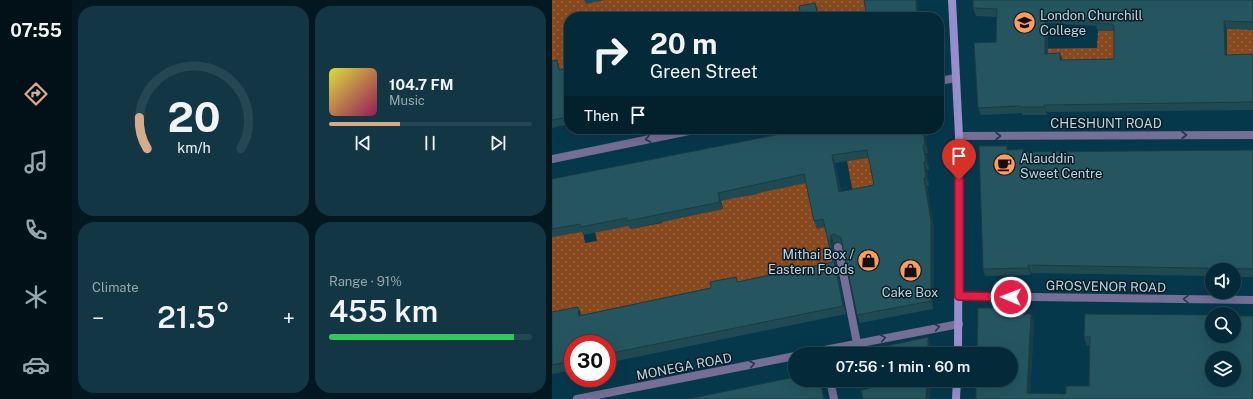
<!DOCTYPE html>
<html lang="en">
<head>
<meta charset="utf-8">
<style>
  body { margin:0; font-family:"Public Sans",sans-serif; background:#123644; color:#f1f3f6; height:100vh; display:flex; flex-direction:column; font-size:15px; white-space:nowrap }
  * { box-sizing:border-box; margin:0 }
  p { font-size:13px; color:#97a7ae }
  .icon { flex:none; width:22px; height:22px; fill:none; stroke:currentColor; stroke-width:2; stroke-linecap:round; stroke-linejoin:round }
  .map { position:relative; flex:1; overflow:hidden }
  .sheet { display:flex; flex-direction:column; gap:6px; padding:6px; background:#02171f; width:480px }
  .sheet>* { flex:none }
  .banner { position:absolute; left:12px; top:12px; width:380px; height:122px; border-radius:16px; box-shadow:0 4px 16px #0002,0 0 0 1px #254653; background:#042a39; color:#f1f3f6; overflow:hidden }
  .tools { position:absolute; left:653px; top:263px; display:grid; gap:8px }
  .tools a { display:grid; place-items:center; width:36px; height:36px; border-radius:50%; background:#042a39; box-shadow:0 4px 16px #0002,0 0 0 1px #254653; font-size:20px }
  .speed { position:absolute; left:12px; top:335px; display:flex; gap:8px; font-size:20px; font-weight:700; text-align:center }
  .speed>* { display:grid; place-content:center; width:52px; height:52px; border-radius:50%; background:#042a39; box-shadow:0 4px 16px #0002,0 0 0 1px #254653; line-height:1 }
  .speed .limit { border:6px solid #d22; background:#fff; color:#111 }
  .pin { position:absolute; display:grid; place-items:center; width:34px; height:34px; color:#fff; margin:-41px -17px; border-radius:50% 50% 50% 0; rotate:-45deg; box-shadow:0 0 4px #0007 }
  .pin .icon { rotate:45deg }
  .me { position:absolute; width:44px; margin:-22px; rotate:271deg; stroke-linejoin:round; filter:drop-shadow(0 0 3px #0008) }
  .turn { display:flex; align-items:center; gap:14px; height:84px; padding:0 20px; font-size:18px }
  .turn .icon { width:52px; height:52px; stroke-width:2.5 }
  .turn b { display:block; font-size:28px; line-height:34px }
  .then { display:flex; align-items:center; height:38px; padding:0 20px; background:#0003; gap:8px; font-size:15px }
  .big { font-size:30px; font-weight:600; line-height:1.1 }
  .sheet .card { flex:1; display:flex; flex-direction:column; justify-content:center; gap:6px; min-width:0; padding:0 14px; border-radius:16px; background:#123644 }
  .sheet .dial { align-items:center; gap:0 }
  .dial svg { height:104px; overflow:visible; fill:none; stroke:#254653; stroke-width:7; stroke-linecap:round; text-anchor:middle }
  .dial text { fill:#f1f3f6; stroke:none }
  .song { display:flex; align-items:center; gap:12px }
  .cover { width:48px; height:48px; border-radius:6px; background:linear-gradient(135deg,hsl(60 70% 55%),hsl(330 70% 35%)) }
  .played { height:4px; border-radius:2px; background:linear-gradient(90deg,#d6ab8b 35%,#254653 35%) }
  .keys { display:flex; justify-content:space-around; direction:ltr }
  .heat { display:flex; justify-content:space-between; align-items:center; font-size:22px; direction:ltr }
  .charge { height:6px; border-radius:3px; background:linear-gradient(90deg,#34c759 91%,#254653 0) }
  .sheet .tiles { flex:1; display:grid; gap:6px; grid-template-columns:repeat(2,1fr) }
  .trip { position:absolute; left:236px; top:347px; width:230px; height:40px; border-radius:20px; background:#042a39; box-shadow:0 4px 16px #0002,0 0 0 1px #254653; font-weight:600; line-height:40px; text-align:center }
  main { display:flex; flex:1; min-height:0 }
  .dock { display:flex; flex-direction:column; width:72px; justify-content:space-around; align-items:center; background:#021117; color:#97a7ae }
  .dock .icon { width:28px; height:28px }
  .dock .current { color:#d6ab8b }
  .dock b { font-size:18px; color:#f1f3f6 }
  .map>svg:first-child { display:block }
  .garden { fill:url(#garden-dots) }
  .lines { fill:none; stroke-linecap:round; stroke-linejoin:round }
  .service { stroke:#756e96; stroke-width:8 }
  .minor { stroke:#756e96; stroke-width:8 }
  .secondary { stroke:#9a8fce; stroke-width:8 }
  .wall { fill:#204a53; fill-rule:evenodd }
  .shaded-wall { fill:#1a3c43 }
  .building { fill:#255660; stroke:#1a3c43; fill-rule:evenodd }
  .oneway { stroke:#2a3548 }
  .route-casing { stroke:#92132f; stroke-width:10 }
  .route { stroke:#e11d48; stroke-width:7 }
  .labels { text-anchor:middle; stroke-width:3; stroke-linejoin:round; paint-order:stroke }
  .poi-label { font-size:13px; fill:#bed5e2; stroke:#0a1d26; text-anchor:start }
  .street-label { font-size:13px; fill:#bed5e2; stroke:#0a1d26 }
</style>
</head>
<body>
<main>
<nav class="dock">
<b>07:55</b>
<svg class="icon current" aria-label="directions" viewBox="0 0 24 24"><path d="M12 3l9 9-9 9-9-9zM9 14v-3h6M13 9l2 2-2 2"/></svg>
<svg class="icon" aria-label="music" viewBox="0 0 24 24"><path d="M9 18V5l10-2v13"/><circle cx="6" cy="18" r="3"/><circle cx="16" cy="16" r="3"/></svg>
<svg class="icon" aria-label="phone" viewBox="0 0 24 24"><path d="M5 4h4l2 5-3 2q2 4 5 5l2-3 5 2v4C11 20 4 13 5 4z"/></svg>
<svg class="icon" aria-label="climate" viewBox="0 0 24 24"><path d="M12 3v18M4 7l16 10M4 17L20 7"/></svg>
<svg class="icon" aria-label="car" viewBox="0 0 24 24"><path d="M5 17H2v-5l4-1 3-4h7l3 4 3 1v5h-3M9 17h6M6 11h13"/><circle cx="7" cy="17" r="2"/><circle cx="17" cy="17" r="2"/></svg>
</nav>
<section class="sheet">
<div class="tiles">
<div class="card dial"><svg viewBox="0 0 100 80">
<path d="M14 69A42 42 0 1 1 86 69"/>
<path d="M14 69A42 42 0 0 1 8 45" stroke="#d6ab8b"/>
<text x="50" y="56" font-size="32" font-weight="700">20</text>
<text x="50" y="72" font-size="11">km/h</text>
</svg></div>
<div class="card">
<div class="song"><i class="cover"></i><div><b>104.7 FM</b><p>Music</p></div></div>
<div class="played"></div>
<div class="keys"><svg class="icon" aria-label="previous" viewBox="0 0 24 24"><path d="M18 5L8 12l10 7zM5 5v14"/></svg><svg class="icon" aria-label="pause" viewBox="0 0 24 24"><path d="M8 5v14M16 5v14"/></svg><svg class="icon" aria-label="next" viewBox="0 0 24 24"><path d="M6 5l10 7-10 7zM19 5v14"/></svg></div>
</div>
<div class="card"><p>Climate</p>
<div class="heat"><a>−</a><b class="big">21.5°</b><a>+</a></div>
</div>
<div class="card"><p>Range · 91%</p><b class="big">455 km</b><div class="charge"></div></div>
</div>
</section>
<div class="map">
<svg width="701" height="399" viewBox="0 0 701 399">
  <defs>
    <pattern id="garden-dots" width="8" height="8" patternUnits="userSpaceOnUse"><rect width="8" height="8" fill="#89491e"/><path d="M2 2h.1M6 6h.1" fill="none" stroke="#98623e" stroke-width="1.8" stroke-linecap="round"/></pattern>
  </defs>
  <rect width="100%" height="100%" fill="#06384c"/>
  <!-- garden -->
  <path class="garden" d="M0 0H324L342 17H267L265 10 250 13V17H17V97L0 69Z
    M675 13 694 29 701 30V72L565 86 454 49 545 48 546 31H563Z
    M289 129H331L332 190 302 198Z
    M253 170 274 227 282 270 234 272 224 274 225 282 30 323 28 310 13 313 0 330V220L31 232 33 243 45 241 42 225H77L78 229 110 223V221L171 209 166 188 187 193 188 197 205 194 202 181C222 189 225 189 246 184L244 172Z"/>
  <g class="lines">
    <!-- service -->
    <path class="service" d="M286 247 305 343
      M278 380 282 399"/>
    <!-- minor -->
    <path class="minor" d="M387 81 404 78
      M407 136 701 135
      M0 159 147 129
      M407 296 701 300
      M252 354 407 324
      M25 399 243 356"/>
    <!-- secondary -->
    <path class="secondary" d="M400 0 407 136 406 354
      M404 399 405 380"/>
  </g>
  <!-- wall -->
  <path class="wall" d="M32 0H53L34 4Z
    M701 0V30L675 29V55L701 54V110L495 112V115H470V113L429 115 426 108 444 42 445 17 424 16 421 8ZM496 23 544 26 546 31H562V59L511 60 496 54Z
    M5 60 8 70 17 68V124L0 128V61Z
    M254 129H375L376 136H374L376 153H374L377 169 375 170 377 186H375L382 229 381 309 308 323 305 315 290 245 285 242 282 243 281 248 294 314 55 363V344H21V370L0 374V312L29 315 281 262 273 227 265 229 262 221 254 183 169 201 171 209 78 229 77 226 31 235 30 232 0 237V179ZM317 158 322 185 289 192 283 163Z
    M471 149 472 152 701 150V277H682V270H660V276L479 273V275L433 276 431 269 456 150Z
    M455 308 457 314H479L482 322 478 393 514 394 537 386 538 345 535 346 532 337 533 314 701 399H424Z"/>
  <!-- shaded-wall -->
  <path class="shaded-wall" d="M364 0H366L367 17H365Z
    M263 3 266 10 267 17H266Z
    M493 16 496 23 495 61 493 54Z
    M672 21 675 29V63L673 55Z
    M508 53 511 61 508 60Z
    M492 105 495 112V115L492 107Z
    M371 129 374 136 376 153 373 145Z
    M371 145 374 153 377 169 374 162Z
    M280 155 283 163 290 200 287 192Z
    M372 162 375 170 377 186 374 178Z
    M372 178 375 186 382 229 381 309 379 301Z
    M166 193 169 201 171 209 168 202Z
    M279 235 282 243 281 248 294 314 291 306 278 240Z
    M476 265 479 273V275L476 268Z
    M479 314 482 322 478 399 475 393Z
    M376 337 380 347V354H376Z
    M268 380H269L273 399H272Z
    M375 380H379L378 399H374Z"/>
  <!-- building -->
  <path class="building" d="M312 0H364L365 17H315Z
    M421 0H701V22L672 21 673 55 701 54V102L492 105V107H468V106L426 108 422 43 444 42 445 9 421 8ZM493 16 543 19V23L560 24 562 26V59L508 60V53L493 54Z
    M263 3 266 17H245L249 16 247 6Z
    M281 15V17H272Z
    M5 60 7 70 17 68V117L0 120V61Z
    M254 129H371L373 145H371L374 162H372L374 178H372L379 221V301L305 315 289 238 282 234 279 235 278 240 291 306 55 354V344H21V361L0 365V312L26 307 27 316 159 288 158 282 184 277 185 282 281 262 271 219 262 221 252 174 166 193 168 202 75 221V218L28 227V224L0 229V179ZM315 150 322 185 287 192 280 155Z
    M427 146H455V150L471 149V152L701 150V269L476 265V268L431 269Z
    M426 308H455V314H479L475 393 514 394V386H537L538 337H532L533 314 660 315V336H682V316H701V399H424V380H459V354H425ZM660 358H682V380H660Z
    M376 337V354H312L311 351Z
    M243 377V380H268L272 399H136Z
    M318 380H375L374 399H311L309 390 319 388Z"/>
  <!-- one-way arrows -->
  <defs><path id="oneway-chevron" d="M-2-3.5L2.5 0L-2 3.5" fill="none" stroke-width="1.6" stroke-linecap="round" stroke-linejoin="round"/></defs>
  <g class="oneway">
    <use href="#oneway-chevron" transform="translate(632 135)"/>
    <use href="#oneway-chevron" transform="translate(446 136)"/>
    <use href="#oneway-chevron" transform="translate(96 139) rotate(169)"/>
    <use href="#oneway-chevron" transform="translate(634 299) rotate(-179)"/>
    <use href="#oneway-chevron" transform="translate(385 327) rotate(-11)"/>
    <use href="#oneway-chevron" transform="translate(331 338) rotate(-11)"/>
    <use href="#oneway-chevron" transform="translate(200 364) rotate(-11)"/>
  </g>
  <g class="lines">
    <defs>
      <path id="route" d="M407 180V296L459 297"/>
    </defs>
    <!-- route casing -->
    <use href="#route" class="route-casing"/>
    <!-- route -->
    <use href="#route" class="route"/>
  </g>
  <!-- icons -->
  <defs>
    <symbol id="university-disc" viewBox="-11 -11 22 22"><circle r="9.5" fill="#ff9b5b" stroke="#0a1d26"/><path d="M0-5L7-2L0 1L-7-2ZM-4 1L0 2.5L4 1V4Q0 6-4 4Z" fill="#111"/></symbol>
    <symbol id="cafe-disc" viewBox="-11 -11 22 22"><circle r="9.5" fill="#ff9b5b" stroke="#0a1d26"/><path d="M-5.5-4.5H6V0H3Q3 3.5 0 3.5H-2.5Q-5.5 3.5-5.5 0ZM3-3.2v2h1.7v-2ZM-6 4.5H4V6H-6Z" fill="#111"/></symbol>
    <symbol id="shop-disc" viewBox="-11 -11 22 22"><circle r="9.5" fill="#ff9b5b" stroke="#0a1d26"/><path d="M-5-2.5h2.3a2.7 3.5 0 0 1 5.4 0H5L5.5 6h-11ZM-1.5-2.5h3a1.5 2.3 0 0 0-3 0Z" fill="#111"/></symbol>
  </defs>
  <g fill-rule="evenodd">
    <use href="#university-disc" x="460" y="10" width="25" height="25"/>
    <use href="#cafe-disc" x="440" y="152" width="25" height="25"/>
    <use href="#shop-disc" x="304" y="248" width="25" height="25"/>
    <use href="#shop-disc" x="346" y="258" width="25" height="25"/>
  </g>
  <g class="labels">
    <!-- poi labels -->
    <g class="poi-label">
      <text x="488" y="20">London Churchill<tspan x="488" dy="15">College</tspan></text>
      <text x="468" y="163">Alauddin<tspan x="468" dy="15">Sweet Centre</tspan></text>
      <text x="302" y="259" text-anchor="end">Mithai Box /<tspan x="302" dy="15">Eastern Foods</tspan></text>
      <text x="358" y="297" text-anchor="middle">Cake Box</text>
    </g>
    <!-- street labels -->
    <g class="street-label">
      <text x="554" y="128">CHESHUNT ROAD</text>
      <text transform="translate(554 286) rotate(1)" y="5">GROSVENOR ROAD</text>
      <text transform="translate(132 366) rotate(-11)" y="5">MONEGA ROAD</text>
    </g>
  </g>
</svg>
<div class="tools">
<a><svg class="icon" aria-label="sound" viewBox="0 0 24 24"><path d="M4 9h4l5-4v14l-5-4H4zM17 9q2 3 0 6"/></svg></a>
<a><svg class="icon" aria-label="search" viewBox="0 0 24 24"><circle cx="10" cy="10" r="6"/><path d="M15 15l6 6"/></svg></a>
<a><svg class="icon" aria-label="layers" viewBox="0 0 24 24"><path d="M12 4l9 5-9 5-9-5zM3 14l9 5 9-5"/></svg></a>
</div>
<div class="speed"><div class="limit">30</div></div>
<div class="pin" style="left:407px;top:180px;background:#d93025"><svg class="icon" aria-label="arrive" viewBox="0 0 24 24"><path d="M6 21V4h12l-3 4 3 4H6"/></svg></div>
<svg class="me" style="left:459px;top:297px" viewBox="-20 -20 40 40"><circle r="17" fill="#e11d48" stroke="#fff" stroke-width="3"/><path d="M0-11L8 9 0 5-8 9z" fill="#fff"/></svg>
<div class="trip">07:56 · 1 min · 60 m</div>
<div class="banner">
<div class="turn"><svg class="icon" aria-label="right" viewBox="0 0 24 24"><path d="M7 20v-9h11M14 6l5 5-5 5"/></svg><div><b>20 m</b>Green Street</div></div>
<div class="then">Then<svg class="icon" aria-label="arrive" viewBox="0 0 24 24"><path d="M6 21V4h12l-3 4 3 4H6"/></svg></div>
</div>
</div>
</main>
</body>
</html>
